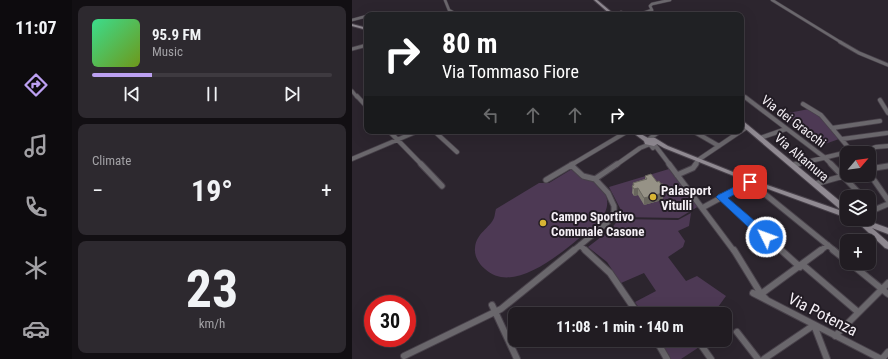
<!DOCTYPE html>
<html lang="en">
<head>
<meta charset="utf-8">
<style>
  body { margin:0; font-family:"Roboto Condensed",sans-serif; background:#2d292f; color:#f1f3f6; height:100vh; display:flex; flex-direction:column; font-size:15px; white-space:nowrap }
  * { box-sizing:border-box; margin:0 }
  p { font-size:13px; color:#a2a1a5 }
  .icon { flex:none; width:22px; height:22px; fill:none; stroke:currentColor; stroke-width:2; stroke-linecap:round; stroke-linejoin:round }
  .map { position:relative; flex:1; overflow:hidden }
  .side { display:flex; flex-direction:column; gap:6px; padding:6px; background:#120f13; width:280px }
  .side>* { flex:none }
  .guide { position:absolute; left:12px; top:12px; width:380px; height:122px; border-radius:8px; box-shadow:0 4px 16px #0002,0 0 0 1px #3e3a40; background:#202124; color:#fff; overflow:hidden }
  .needle { width:26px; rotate:61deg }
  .tools { position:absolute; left:488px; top:146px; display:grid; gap:8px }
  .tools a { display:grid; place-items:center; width:36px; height:36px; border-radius:8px; background:#211c22; box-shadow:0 4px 16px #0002,0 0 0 1px #3e3a40; font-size:20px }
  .speed { position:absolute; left:12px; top:295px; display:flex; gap:8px; font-size:20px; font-weight:700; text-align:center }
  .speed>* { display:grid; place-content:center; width:52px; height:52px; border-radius:50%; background:#211c22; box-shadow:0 4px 16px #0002,0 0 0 1px #3e3a40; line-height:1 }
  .speed .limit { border:6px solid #d22; background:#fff; color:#111 }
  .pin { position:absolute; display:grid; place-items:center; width:34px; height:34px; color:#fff; margin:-17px; border-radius:8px; box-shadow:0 2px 6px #0006 }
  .me { position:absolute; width:44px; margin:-22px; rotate:312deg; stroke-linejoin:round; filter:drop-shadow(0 0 3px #0008) }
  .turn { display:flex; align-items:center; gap:14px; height:84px; padding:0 12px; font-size:18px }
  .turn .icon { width:52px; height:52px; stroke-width:2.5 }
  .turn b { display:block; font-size:28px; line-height:34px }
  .lanes { display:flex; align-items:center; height:38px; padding:0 12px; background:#0003; justify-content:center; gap:20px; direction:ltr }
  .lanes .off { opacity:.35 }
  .big { font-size:30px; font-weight:700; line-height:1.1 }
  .side .card { flex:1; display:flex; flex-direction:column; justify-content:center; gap:6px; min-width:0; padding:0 14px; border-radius:8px; background:#2d292f }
  .side .dial { align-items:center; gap:0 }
  .dial b { font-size:52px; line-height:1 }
  .song { display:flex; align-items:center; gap:12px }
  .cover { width:48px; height:48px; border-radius:6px; background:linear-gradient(135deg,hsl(150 70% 55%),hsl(80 70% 35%)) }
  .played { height:4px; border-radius:2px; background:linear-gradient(90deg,#bca0f2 25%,#3e3a40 25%) }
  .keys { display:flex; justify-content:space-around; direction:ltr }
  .heat { display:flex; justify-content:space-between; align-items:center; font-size:22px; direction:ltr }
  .trip { position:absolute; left:156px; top:307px; width:224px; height:40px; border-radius:8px; background:#211c22; box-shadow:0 4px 16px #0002,0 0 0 1px #3e3a40; font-weight:700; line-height:40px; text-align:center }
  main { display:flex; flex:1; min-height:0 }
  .tab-bar { display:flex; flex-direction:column; width:72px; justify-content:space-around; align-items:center; background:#0d0b0e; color:#a2a1a5 }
  .tab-bar .icon { width:28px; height:28px }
  .tab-bar .on { color:#bca0f2 }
  .tab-bar b { font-size:18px; color:#f1f3f6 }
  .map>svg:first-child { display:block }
  .green { fill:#4d3954 }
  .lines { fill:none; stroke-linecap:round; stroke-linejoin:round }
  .street-far4-casing { stroke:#48414a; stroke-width:3.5 }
  .street-far3-casing { stroke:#48414a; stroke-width:4.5 }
  .street-far2-casing { stroke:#48414a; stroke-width:5.5 }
  .street-far1-casing { stroke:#48414a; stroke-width:7 }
  .street-casing { stroke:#48414a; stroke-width:8 }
  .secondary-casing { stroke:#48414a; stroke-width:2 }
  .street-far4 { stroke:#6a676c; stroke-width:2.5 }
  .street-far3 { stroke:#6a676c; stroke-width:3 }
  .street-far2 { stroke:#6a676c; stroke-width:4 }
  .street-far1 { stroke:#6a676c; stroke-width:5 }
  .street { stroke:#6a676c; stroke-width:6 }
  .secondary { fill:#908a92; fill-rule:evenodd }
  .wall { fill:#817e73 }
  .shaded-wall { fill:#69665e }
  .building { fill:#969286; stroke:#69665e }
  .route { fill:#1a73e8; stroke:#114b97 }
  .poi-dot { fill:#d8b434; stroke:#221c24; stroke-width:1.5 }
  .labels { text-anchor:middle; stroke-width:4; stroke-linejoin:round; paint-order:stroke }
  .street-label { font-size:13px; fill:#f4eff5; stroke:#221c24 }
  .poi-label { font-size:13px; font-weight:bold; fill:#f4eff5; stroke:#221c24; text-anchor:start }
  .near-street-label { font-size:16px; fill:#f4eff5; stroke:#221c24 }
</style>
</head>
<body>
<main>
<nav class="tab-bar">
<b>11:07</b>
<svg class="icon on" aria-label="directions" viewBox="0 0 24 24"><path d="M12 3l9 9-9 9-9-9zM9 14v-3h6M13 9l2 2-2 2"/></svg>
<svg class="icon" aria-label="music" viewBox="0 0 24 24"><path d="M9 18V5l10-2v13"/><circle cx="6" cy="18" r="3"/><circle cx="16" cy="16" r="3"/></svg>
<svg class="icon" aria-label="phone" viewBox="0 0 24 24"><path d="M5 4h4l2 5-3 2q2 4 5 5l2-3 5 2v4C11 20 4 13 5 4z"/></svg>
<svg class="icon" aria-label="climate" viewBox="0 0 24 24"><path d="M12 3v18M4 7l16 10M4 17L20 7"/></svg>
<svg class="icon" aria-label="car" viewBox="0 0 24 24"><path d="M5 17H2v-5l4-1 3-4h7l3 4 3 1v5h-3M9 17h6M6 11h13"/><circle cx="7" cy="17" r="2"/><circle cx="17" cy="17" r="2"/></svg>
</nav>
<section class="side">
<div class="card">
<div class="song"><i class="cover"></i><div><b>95.9 FM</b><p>Music</p></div></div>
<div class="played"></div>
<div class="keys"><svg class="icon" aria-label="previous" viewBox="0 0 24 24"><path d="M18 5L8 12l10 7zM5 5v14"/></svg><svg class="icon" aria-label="pause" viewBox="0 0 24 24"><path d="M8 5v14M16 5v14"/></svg><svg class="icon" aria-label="next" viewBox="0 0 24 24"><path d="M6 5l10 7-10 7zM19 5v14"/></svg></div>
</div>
<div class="card"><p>Climate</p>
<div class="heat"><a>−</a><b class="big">19°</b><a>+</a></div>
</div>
<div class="card dial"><b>23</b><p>km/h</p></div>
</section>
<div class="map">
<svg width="536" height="359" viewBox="0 0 536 359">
  <rect width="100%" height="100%" fill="#2c252e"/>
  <!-- green -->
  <path class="green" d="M457 109 468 116 487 139 473 144 431 114Z
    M220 169C228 177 236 177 244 183 259 194 258 209 247 222 222 241 165 299 133 269 127 264 122 256 123 248 124 233 138 228 142 218 143 215 143 212 144 209L187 183H197Z
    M317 169 347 206 327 218 267 217 270 212 257 187Z
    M339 213 337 226 326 231 333 241 331 247 316 257 334 281 345 276 374 296 361 314H291L283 302 304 291 292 273 269 283 255 262 236 247 258 230 267 219 326 220Z
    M308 340H358L329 359H319Z"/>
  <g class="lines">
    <defs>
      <path id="street-far4" d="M93 0 97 10 106 15
        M420 0 490 43
        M269 12 273 15
        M285 15 300 10 298 6 300 4 318 0
        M0 20 15 16"/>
      <path id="street-far3" d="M488 42 507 53 536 65
        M0 49 15 45
        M0 91 5 97"/>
      <path id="street-far2" d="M5 96 15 107
        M389 98 393 97 472 157 480 165
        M528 100 536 113
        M451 104 469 115 501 153
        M480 128 528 121
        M37 131 70 165
        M82 131 105 152
        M341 131 367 146
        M408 138 434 129
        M297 139 308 131
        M490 139 535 133
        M302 144 318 165
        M506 153 524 147 536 146
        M0 159 66 131
        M219 165 276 131
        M264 165 288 148 298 144 301 148
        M343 165 346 160 395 127
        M442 165 500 151"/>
      <path id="street-far1" d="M69 164 90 186
        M317 164 382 251
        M479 164 511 197
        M219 165 231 176 243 179 256 193 262 206V212L255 223 221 251
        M441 165 446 164
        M517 169 536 166
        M517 173 536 200
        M325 175 341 168 344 164
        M243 179 265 164
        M194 180 221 164
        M399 181 398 182 483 251
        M463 184 495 175
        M369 197 430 251
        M517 203 523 209
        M350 208 398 182
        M517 212 536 204
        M228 245 234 251
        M468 251 476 245"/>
      <path id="street" d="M233 250 258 273 286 314
        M382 250 409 294 415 300
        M429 250 448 267
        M481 250 495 261
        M498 263 536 294
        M451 265 506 312
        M401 293 529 359
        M409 294 469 250
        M140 305 165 359
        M385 332 406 359
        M483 336 536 283
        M304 340 315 359
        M349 345 359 359
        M52 356 149 309 222 250
        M412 359 462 325 475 359
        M530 359 536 352"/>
      <path id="secondary" d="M242 0H245L263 15H259Z
        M0 24 15 28V30L0 26Z
        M389 121H391L495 207V218L397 182 312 148 305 144 302 146 293 144 292 141 284 135 287 133 296 138H303L316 146 401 180 490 211 389 125Z
        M502 219H511L536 228V234L520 228 536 242V249L533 248Z"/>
    </defs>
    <!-- street-far4 casing -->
    <use href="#street-far4" class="street-far4-casing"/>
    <!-- street-far3 casing -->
    <use href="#street-far3" class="street-far3-casing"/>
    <!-- street-far2 casing -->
    <use href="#street-far2" class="street-far2-casing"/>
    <!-- street-far1 casing -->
    <use href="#street-far1" class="street-far1-casing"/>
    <!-- street casing -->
    <use href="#street" class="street-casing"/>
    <!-- secondary casing -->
    <use href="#secondary" class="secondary-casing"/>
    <!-- street-far4 -->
    <use href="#street-far4" class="street-far4"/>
    <!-- street-far3 -->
    <use href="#street-far3" class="street-far3"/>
    <!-- street-far2 -->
    <use href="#street-far2" class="street-far2"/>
    <!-- street-far1 -->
    <use href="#street-far1" class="street-far1"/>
    <!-- street -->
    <use href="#street" class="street"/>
    <!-- secondary -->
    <use href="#secondary" class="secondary"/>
  </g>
  <!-- wall -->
  <path class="wall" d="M293 176 305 182 314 188 313 195 311 196 310 200 292 205 286 195 282 196 280 193 281 183 293 179Z"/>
  <!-- shaded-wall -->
  <path class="shaded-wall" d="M286 188V195L282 196V189Z
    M314 188 313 195 311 196 310 200 292 205V198L310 189Z"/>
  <!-- building -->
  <path class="building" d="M299 174 305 182 307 181 309 184H311L314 188 310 189 311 193 292 198 286 188 282 189 280 186 282 185 281 183 295 179 293 176Z"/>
  <!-- route -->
  <path class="route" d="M398 179 402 182 401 184 376 198 418 234 420 237 418 240 414 241 410 240 364 197 366 195Z"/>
  <!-- markers -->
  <g class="poi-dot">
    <circle cx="301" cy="197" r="4"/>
    <circle cx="191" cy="223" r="4"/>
  </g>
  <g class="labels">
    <!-- street labels -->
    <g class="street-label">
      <text transform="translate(442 121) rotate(37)" y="5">Via dei Gracchi</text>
      <text transform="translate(450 157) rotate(40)" y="5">Via Altamura</text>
    </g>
    <!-- poi labels -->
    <g class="poi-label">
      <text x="309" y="195">Palasport<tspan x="309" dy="15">Vitulli</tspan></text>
      <text x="199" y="221">Campo Sportivo<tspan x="199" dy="15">Comunale Casone</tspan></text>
    </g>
    <!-- near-street labels -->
    <g class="near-street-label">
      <text transform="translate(471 314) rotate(27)" y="6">Via Potenza</text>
    </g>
  </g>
</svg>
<div class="tools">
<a><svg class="needle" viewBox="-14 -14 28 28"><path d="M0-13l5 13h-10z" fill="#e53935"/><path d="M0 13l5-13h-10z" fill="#a2a1a5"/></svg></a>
<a><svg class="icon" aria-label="layers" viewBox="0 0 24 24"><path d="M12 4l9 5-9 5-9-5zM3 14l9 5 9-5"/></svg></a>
<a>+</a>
</div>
<div class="speed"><div class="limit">30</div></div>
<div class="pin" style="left:398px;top:182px;background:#d93025"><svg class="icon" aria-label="arrive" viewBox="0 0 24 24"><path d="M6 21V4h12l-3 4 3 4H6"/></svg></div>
<svg class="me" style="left:414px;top:237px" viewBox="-20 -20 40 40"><circle r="17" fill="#1a73e8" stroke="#fff" stroke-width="3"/><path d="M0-11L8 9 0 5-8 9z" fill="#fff"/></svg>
<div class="trip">11:08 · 1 min · 140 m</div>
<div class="guide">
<div class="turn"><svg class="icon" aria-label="right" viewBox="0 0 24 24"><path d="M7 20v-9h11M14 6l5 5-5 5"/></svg><div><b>80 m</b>Via Tommaso Fiore</div></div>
<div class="lanes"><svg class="icon off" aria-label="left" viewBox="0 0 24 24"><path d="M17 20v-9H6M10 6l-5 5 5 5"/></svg><svg class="icon off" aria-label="ahead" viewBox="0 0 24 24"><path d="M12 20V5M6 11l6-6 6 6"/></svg><svg class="icon off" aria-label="ahead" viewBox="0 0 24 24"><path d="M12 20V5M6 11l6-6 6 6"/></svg><svg class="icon" aria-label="right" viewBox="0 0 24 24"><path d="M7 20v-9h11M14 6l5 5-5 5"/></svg></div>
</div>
</div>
</main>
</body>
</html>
